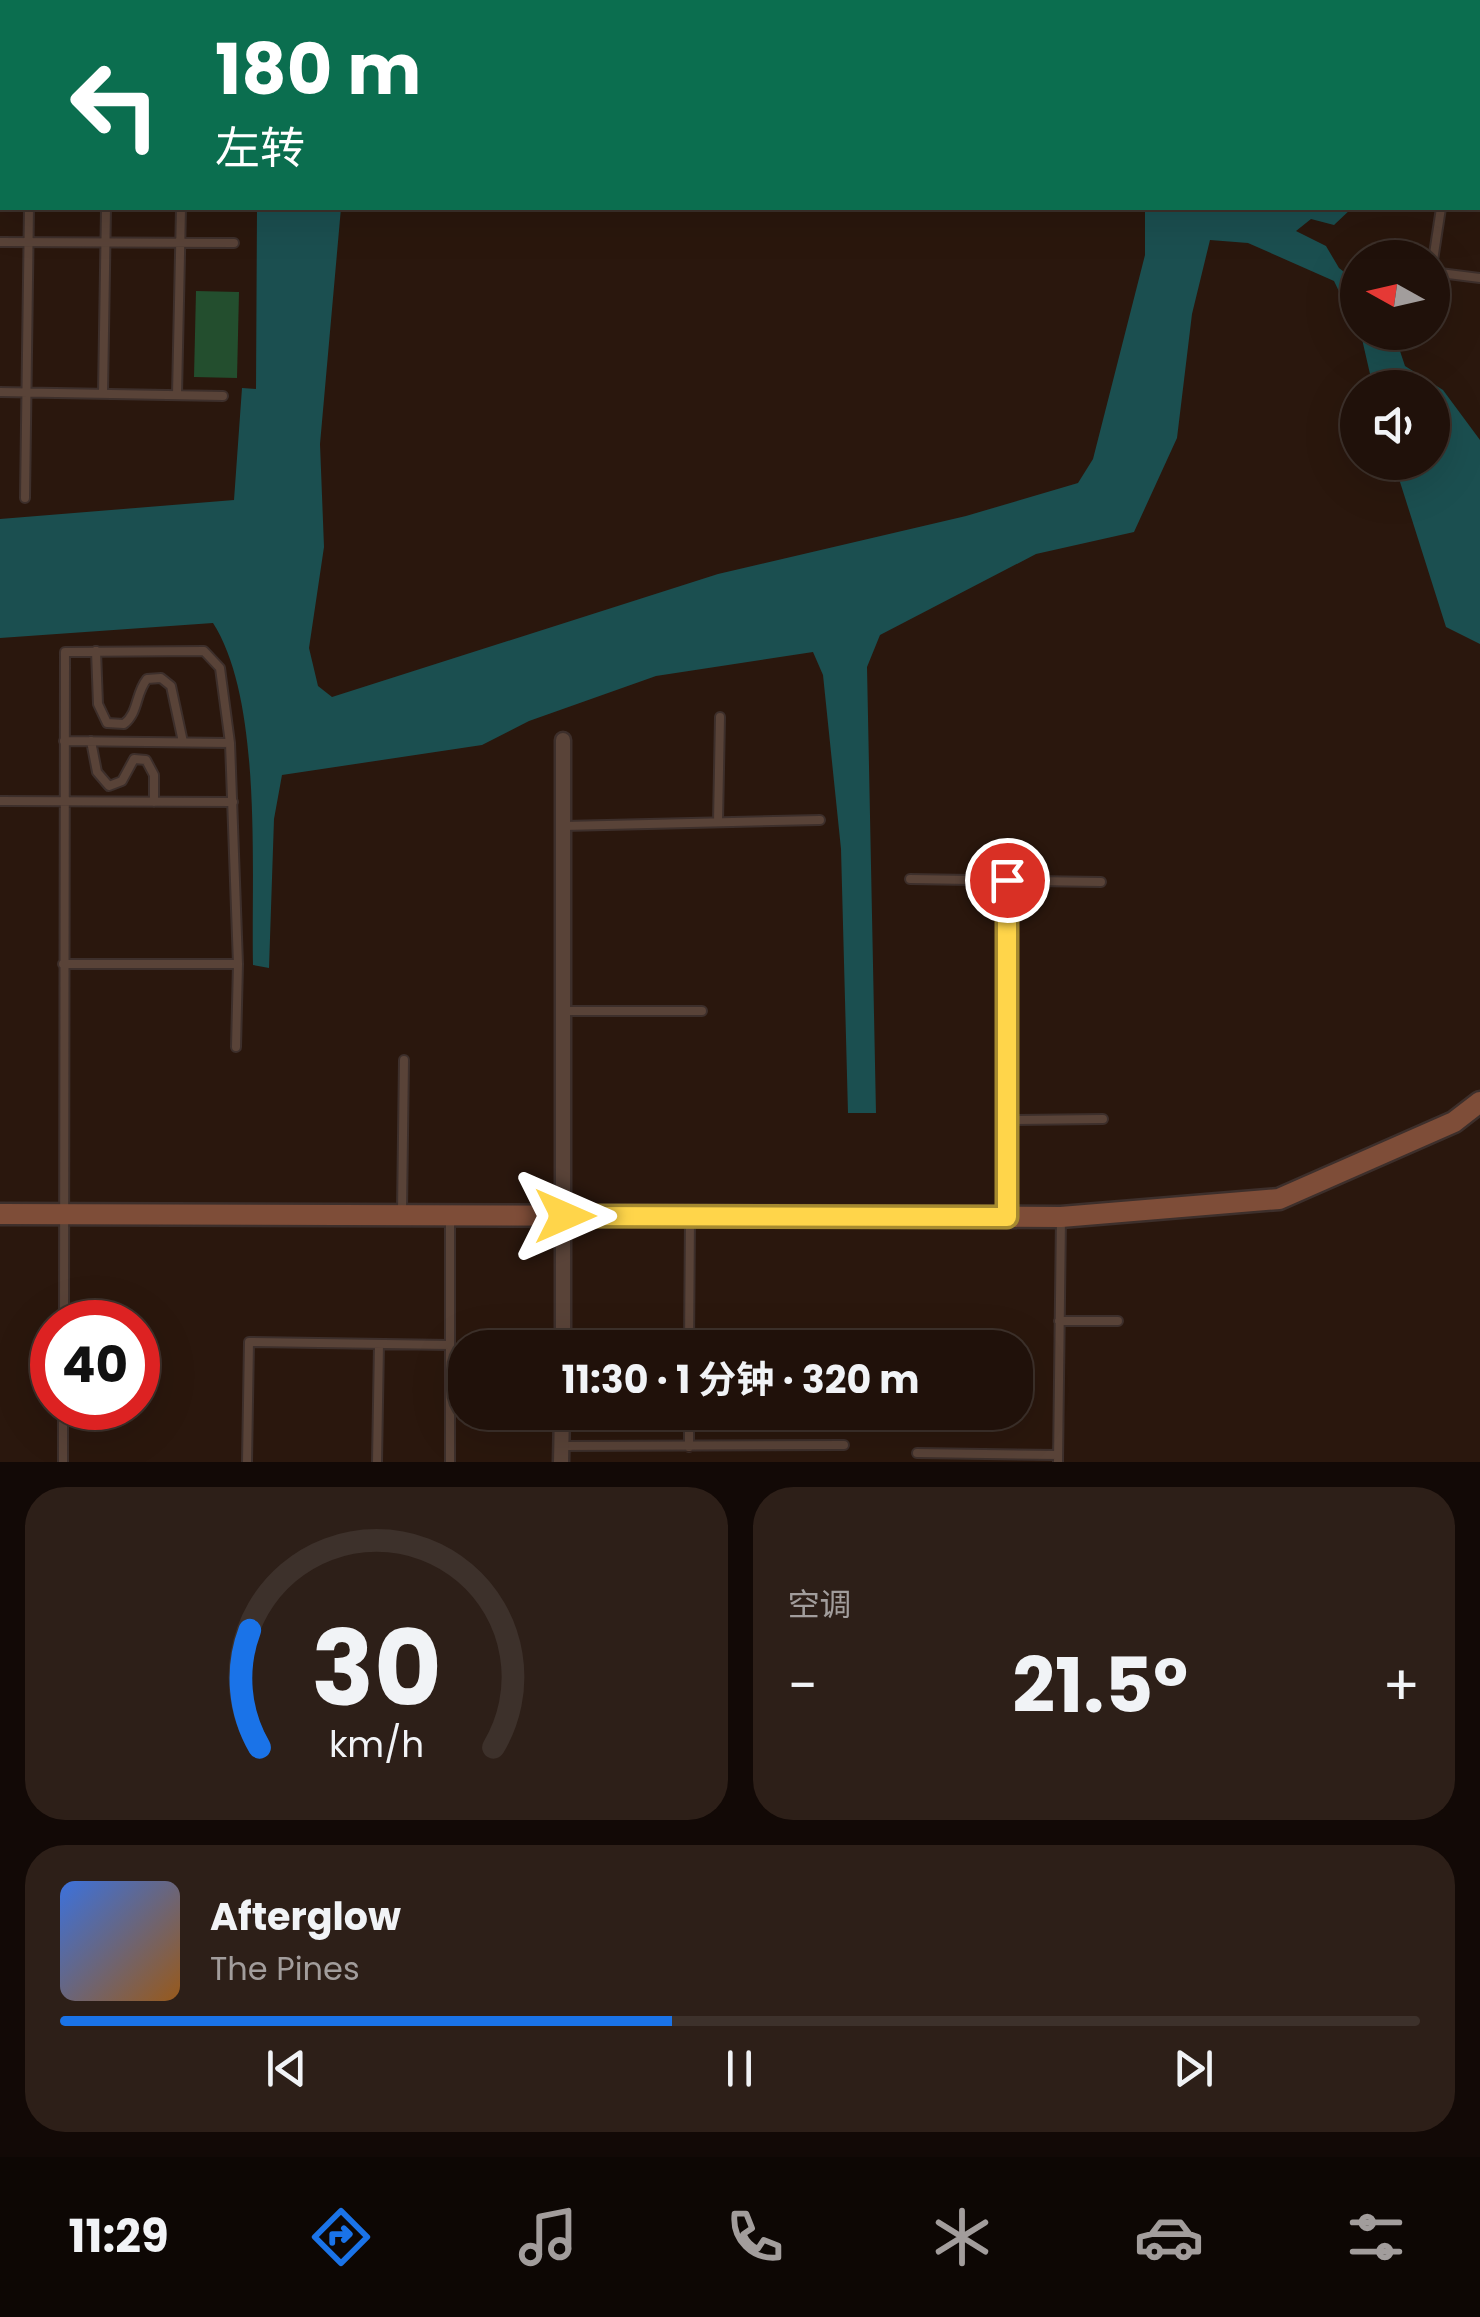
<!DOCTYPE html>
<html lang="zh">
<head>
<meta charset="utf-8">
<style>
  body { margin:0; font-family:Poppins,"Noto Sans SC",sans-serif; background:#2d1f18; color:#f1f3f6; height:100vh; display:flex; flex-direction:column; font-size:38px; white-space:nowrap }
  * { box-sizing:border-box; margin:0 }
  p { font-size:32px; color:#a29d9c }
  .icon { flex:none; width:55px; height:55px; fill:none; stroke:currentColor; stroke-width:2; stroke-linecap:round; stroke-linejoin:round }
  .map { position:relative; height:1462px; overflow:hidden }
  .side { display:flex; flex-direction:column; gap:25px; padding:25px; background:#120906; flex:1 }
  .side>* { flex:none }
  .guide { position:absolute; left:0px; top:0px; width:1480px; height:210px; box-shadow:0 10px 40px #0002,0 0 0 2px #3d312b; background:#0b6e4f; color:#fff; overflow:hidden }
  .needle { width:65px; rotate:278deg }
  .fabs { position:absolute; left:1340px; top:240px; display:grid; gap:20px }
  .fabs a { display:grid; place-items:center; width:110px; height:110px; border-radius:50%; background:#20110a; box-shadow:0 10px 40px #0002,0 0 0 2px #3d312b; font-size:50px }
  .speed { position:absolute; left:30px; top:1300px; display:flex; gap:20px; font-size:50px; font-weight:700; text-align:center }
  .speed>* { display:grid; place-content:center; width:130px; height:130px; border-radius:50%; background:#20110a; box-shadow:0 10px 40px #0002,0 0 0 2px #3d312b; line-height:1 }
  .speed .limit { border:15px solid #d22; background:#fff; color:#111 }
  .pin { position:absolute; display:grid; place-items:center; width:85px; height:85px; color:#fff; margin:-42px; border:5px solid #fff; border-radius:50%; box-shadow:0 2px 10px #0007 }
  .me { position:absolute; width:110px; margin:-55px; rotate:90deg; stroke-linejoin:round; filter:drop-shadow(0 0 8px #0008) }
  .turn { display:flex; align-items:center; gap:35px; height:210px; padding:0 50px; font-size:45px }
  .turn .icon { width:130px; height:130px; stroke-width:2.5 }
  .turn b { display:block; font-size:70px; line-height:85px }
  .big { font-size:75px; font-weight:700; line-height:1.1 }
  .side .card { flex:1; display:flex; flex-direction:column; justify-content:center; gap:15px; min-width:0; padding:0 35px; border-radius:40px; background:#2d1f18 }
  .side .dial { align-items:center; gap:0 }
  .dial svg { height:260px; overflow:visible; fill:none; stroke:#3d312b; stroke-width:7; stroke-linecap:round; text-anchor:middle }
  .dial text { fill:#f1f3f6; stroke:none }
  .song { display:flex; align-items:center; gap:30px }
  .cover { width:120px; height:120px; border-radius:15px; background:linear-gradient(135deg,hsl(220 70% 55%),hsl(30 70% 35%)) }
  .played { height:10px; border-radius:5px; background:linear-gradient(90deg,#1a73e8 45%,#3d312b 45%) }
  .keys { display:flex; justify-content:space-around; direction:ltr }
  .heat { display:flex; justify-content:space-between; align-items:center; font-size:55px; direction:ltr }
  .side .tiles { flex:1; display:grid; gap:25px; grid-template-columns:1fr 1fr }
  .card:last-child { grid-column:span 2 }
  .trip { position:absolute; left:448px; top:1330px; width:585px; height:100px; border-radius:40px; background:#20110a; box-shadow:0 10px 40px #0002,0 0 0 2px #3d312b; font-weight:700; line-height:100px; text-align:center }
  .menu { display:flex; height:160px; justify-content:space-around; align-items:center; background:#0d0704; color:#a29d9c }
  .menu .icon { width:70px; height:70px }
  .menu .on { color:#1a73e8 }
  .menu b { font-size:45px; color:#f1f3f6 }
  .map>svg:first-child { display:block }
  .green { fill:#234e2e }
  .water { fill:#1b4f50 }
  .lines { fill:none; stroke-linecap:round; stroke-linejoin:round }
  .lane-casing { stroke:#3d2f2b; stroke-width:12 }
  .street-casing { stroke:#3d2f2b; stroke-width:19 }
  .secondary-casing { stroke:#3d2f2b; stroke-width:25 }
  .lane { stroke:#594338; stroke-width:8 }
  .street { stroke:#594338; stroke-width:14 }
  .secondary { stroke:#7e4d38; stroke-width:20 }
  .route-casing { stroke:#a68a30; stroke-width:25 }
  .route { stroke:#ffd54a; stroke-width:18 }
</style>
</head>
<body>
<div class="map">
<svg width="1480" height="1462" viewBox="0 0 1480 1462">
  <rect width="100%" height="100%" fill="#2a170d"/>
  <!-- green -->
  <path class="green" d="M196 291 239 292 237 378 194 377Z"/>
  <!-- water -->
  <path class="water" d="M257 208H341L320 444 324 547 309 648 318 686 332 697 718 574 966 516 1078 483 1093 459 1145 255V208H1352L1334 225 1311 219 1296 231 1326 246 1339 268 1357 282V315L1348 310 1334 281 1248 243 1210 240 1192 314 1177 438 1134 532 1036 554 880 635 867 667 876 1113H848L841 849 823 675 813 652 656 676 529 721 482 745 282 775 274 819 269 968 253 965C251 871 263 701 213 623L0 638V519L234 500 242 388 256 389Z
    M1362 339 1398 345 1405 366 1443 390 1480 440V644L1446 627 1394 463 1432 462V388L1373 387Z"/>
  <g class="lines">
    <defs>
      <path id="lane" d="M487 2V0
        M651 2V0
        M1471 2V0
        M0 242 234 243
        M1432 267 1441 208
        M1432 272 1480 278
        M0 392 223 396
        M103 394 106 208
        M177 395 181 208
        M25 498 29 208
        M96 651 98 704 107 723 124 724C139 712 135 694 147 679L161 678 171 686 183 742
        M64 741 230 743
        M91 741 97 772 109 786 122 781 134 759 146 760 154 775V802
        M0 801 233 802
        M718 822 720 717
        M564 826 820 820
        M910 879 1101 882
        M1007 880V1213
        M63 964H238
        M564 1011H702
        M1007 1120 1103 1119
        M402 1211 404 1060
        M1059 1321H1118
        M64 1322 65 652 204 651 220 668 230 743 238 964 236 1047
        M689 1348 690 1217
        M562 1446 844 1445
        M689 1447V1412
        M917 1453 1058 1455
        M63 1462V1408
        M247 1462 249 1342 450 1345
        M377 1462 379 1344
        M450 1462V1217
        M1058 1462 1061 1217"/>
      <path id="street" d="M0 59H2
        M563 1348V740
        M561 1462 562 1412"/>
      <path id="secondary" d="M0 1214 1061 1217 1279 1199 1454 1122 1480 1102"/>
    </defs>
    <!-- lane casing -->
    <use href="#lane" class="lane-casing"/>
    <!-- street casing -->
    <use href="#street" class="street-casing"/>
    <!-- secondary casing -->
    <use href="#secondary" class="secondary-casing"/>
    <!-- lane -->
    <use href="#lane" class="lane"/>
    <!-- street -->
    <use href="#street" class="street"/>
    <!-- secondary -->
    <use href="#secondary" class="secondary"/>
  </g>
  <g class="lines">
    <defs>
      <path id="route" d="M565 1216 1007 1217V880"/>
    </defs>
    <!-- route casing -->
    <use href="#route" class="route-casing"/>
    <!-- route -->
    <use href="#route" class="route"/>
  </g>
</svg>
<div class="fabs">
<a><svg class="needle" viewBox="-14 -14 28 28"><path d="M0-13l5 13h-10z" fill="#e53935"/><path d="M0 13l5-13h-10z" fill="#a29d9c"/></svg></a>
<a><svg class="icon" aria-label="sound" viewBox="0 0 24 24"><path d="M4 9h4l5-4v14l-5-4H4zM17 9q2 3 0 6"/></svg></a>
</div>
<div class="speed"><div class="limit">40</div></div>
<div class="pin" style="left:1007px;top:880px;background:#d93025"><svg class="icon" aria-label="arrive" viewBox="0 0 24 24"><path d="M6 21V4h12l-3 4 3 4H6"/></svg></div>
<svg class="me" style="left:565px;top:1216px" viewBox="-20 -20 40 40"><path d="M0-17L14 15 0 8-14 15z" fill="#ffd54a" stroke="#fff" stroke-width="4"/></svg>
<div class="trip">11:30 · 1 分钟 · 320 m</div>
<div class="guide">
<div class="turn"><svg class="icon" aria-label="left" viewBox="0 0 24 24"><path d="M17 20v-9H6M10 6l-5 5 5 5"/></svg><div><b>180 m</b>左转</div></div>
</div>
</div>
<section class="side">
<div class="tiles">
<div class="card dial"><svg viewBox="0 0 100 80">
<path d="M14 69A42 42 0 1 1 86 69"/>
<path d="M14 69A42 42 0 0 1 11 33" stroke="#1a73e8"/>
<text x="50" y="56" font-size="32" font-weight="700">30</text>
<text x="50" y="72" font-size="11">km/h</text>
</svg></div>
<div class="card"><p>空调</p>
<div class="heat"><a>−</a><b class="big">21.5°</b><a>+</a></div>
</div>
<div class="card">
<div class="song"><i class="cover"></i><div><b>Afterglow</b><p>The Pines</p></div></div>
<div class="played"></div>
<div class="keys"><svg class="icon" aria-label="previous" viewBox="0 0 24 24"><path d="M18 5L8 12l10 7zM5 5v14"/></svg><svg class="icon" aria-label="pause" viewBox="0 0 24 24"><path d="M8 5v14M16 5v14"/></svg><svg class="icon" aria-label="next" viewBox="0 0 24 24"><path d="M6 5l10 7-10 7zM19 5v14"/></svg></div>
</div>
</div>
</section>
<nav class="menu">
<b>11:29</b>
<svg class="icon on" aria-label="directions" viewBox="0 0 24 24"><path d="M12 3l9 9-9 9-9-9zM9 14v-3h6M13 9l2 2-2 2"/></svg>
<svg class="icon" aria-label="music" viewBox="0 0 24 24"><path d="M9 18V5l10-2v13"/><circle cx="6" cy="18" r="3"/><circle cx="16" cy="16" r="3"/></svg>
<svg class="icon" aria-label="phone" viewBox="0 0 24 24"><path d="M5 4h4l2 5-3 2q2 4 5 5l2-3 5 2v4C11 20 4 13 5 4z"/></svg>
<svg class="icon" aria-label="climate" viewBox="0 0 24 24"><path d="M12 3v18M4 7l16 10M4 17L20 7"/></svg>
<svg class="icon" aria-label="car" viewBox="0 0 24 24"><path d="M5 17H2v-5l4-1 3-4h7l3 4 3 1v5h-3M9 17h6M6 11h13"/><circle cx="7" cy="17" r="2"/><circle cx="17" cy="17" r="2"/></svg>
<svg class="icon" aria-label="filters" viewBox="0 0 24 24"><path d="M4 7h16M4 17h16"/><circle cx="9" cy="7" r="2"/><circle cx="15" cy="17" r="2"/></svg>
</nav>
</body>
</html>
